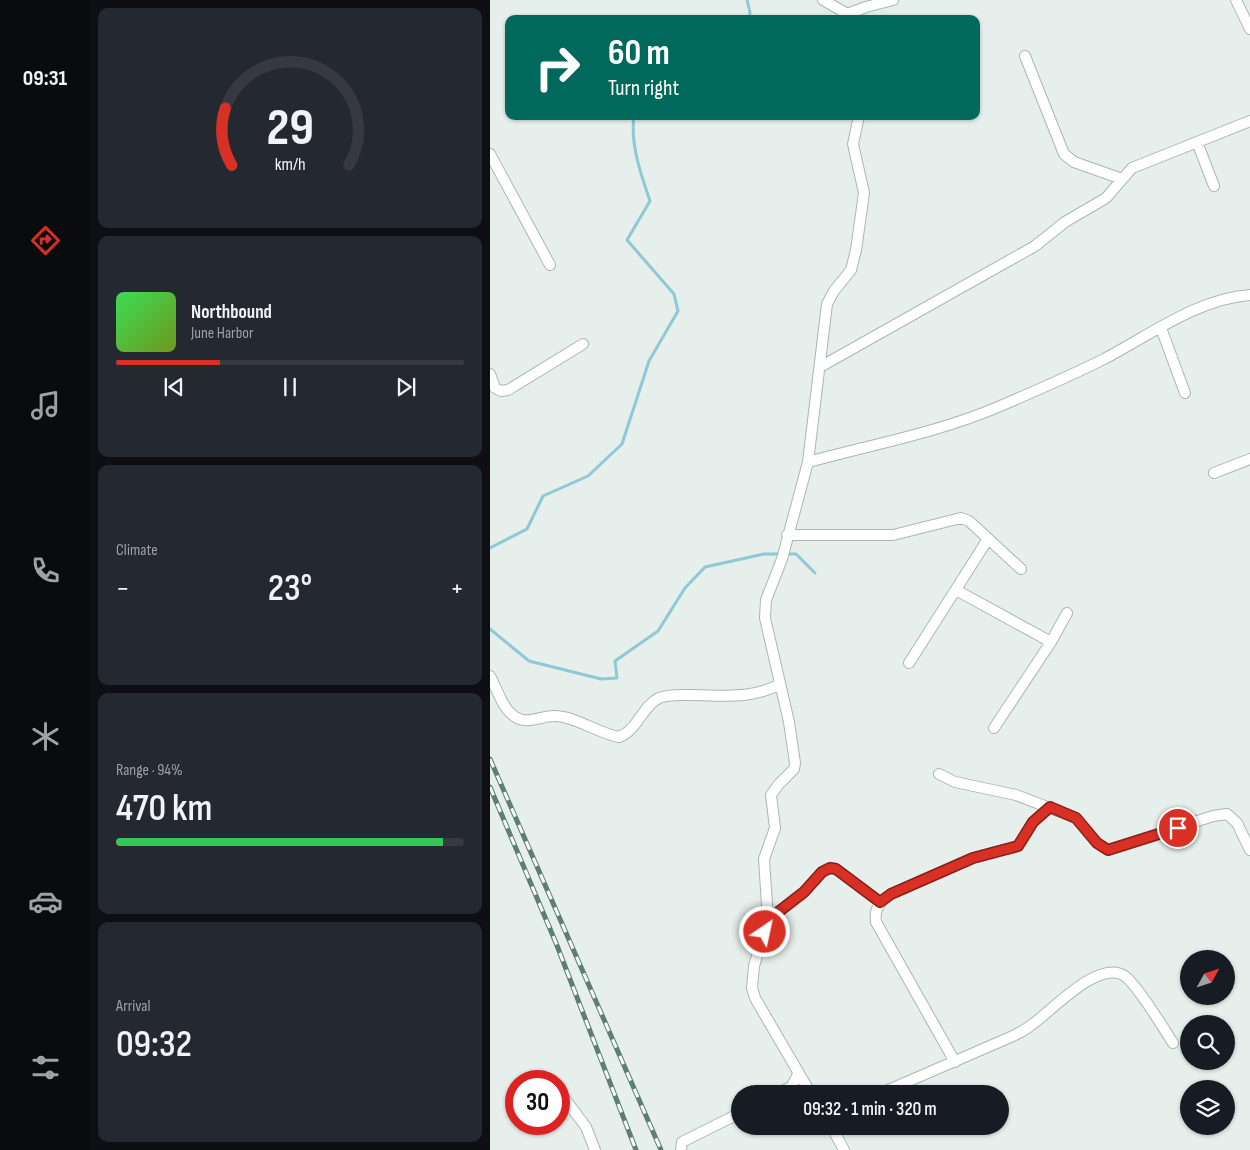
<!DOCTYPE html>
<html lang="en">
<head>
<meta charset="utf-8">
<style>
  body { margin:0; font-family:"Sofia Sans Condensed",sans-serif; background:#242831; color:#f1f3f6; height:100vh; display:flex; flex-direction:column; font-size:19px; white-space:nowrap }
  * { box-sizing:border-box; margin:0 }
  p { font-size:16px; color:#9ea1a6 }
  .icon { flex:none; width:28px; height:28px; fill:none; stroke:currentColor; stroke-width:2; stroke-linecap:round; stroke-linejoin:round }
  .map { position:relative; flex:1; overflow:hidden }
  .sheet { display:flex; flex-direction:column; gap:8px; padding:8px; background:#0d0f14; width:400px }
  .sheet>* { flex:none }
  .hud { position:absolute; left:15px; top:15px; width:475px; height:105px; border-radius:10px; box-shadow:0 1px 4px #0004; background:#00695c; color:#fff; overflow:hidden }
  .needle { width:32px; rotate:50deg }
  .controls { position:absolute; left:690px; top:950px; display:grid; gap:10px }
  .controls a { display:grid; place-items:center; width:55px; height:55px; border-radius:50%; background:#171b24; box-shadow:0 1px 4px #0004; font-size:25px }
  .speed { position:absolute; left:15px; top:1070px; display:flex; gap:10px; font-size:25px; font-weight:700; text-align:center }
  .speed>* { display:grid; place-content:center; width:65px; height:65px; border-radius:50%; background:#171b24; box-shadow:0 1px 4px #0004; line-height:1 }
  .speed .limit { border:8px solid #d22; background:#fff; color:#111 }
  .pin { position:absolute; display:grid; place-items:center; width:42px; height:42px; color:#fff; margin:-21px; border:2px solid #fff; border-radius:50%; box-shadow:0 1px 5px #0007 }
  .me { position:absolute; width:55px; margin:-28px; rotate:34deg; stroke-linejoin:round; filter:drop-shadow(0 0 4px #0008) }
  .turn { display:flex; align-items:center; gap:18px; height:105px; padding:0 20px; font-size:22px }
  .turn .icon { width:65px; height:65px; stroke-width:2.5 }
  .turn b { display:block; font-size:35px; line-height:42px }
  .big { font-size:38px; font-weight:600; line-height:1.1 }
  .sheet .tile { flex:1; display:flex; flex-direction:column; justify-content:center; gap:8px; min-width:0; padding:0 18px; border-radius:10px; background:#242831 }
  .sheet .dial { align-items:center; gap:0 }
  .dial svg { height:130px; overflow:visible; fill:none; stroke:#363941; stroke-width:7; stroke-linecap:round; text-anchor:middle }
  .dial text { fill:#f1f3f6; stroke:none }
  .song { display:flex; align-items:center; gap:15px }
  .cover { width:60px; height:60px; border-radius:8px; background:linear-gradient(135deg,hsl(130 70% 55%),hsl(80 70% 35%)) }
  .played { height:5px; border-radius:2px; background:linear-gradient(90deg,#d93025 30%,#363941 30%) }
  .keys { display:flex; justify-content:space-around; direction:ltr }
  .heat { display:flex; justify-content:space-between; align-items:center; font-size:28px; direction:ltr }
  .charge { height:8px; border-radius:4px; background:linear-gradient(90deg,#34c759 94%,#363941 0) }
  .trip { position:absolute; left:241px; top:1085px; width:278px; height:50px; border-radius:25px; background:#171b24; box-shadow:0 1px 4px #0004; font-weight:600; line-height:50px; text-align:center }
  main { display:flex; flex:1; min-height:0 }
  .tab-bar { display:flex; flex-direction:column; width:90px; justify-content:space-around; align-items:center; background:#090b0e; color:#9ea1a6 }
  .tab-bar .icon { width:35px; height:35px }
  .tab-bar .on { color:#d93025 }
  .tab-bar b { font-size:22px; color:#f1f3f6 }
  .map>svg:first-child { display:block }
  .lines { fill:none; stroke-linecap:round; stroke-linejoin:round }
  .stream { stroke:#8ec9d4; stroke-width:3 }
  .minor-casing { stroke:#a8b8b2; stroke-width:12 }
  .minor { stroke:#fff; stroke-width:10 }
  .rail-casing { stroke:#5f7d75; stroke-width:5 }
  .rail { stroke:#f7fbf9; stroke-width:3; stroke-dasharray:9; stroke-linecap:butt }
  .route-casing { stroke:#8d1f18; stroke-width:12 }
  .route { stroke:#d93025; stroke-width:9 }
</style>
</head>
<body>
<main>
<nav class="tab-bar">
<b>09:31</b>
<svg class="icon on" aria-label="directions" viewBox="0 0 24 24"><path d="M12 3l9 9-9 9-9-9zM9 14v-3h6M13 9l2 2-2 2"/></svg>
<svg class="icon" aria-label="music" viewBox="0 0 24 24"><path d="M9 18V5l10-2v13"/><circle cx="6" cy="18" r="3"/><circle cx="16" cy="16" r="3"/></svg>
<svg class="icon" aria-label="phone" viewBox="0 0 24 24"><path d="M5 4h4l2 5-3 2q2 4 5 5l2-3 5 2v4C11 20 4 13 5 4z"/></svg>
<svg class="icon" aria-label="climate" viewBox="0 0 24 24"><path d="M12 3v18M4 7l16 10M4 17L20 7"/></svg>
<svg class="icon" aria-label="car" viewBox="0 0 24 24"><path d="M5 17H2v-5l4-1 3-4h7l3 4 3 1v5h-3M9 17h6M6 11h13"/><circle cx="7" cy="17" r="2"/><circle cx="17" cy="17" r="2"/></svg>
<svg class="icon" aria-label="filters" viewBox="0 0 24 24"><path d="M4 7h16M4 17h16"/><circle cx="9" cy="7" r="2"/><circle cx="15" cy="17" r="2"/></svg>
</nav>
<section class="sheet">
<div class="tile dial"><svg viewBox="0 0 100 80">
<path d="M14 69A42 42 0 1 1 86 69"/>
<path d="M14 69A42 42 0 0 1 10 34" stroke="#d93025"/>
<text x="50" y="56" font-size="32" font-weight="700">29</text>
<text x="50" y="72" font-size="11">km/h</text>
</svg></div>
<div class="tile">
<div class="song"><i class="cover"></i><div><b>Northbound</b><p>June Harbor</p></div></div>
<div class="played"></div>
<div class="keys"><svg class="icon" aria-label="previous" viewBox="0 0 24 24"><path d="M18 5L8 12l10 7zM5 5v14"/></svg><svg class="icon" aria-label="pause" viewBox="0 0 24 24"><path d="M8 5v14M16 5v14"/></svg><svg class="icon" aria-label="next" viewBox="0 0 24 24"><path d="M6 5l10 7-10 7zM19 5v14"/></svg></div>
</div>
<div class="tile"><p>Climate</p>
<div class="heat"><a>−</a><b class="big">23°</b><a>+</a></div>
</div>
<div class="tile"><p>Range · 94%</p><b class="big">470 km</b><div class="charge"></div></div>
<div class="tile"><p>Arrival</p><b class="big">09:32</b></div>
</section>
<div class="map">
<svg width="760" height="1150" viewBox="0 0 760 1150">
  <rect width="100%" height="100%" fill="#e6efeb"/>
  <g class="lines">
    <!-- stream -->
    <path class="stream" d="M257 0 260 12 259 19
      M0 548 37 529 53 496 98 476 132 444 159 361 188 311 184 294 137 240 160 201C151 175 140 144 144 116
      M0 629 39 661 111 679 127 678 125 661 168 631 195 588 215 567 274 554H306L325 573"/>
    <defs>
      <path id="minor" d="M333 0 354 12 360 19
        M746 0 760 29
        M357 14 376 7 403 0
        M535 56 574 154 584 162 632 179
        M707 142 724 186
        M0 154 60 265
        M671 328 695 393
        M330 367 545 246 575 222 616 198 642 168 760 121
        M0 374 5 388 11 391 18 390 93 344
        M318 462C380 445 450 432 508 407 543 392 578 377 612 360 659 336 706 299 760 295
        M724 473 760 459
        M297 535H403L471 518 479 521 531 569
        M466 590 561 642
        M419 663 498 539
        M0 676C7 688 12 708 24 716 36 726 52 715 66 716 87 717 107 733 129 737 148 730 152 706 169 698 179 694 190 695 200 695 233 695 261 700 290 684
        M504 728 561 642 577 613
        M449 774 465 782 526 795 586 818 607 843 618 850 723 816 737 814 747 823 760 850
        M278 920 314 892 332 872 339 868 346 869 390 902
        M465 1062 386 922C384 908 390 902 401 894L483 858 528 846 543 822 560 807
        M69 1091 96 1127 105 1150
        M288 1094 302 1086 308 1074
        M321 1094 265 998 262 988 264 966 278 920 274 859 285 828 281 795 289 784 304 769 305 763 299 722 275 618 276 600 292 559 318 462 337 304 344 291 361 270 366 250 374 193 363 144 369 116
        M389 1094 523 1036C529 1033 535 1030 540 1026 560 1013 610 956 636 977 650 989 672 1026 683 1043
        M341 1126 354 1150
        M191 1150 192 1142 250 1113"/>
    </defs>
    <!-- minor casing -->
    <use href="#minor" class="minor-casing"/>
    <!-- minor -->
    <use href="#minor" class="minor"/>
    <defs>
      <path id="rail" d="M0 759 171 1150
        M0 787 66 943 146 1150"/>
    </defs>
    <!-- rail casing -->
    <use href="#rail" class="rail-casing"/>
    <!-- rail -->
    <use href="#rail" class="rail"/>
  </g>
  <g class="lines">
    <defs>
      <path id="route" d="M275 932 278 920 314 892 332 872 340 868 346 869 390 902 401 894 483 858 528 846 543 822 560 807 586 818 607 843 618 850 688 828"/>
    </defs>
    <!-- route casing -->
    <use href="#route" class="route-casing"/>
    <!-- route -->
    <use href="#route" class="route"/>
  </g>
</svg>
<div class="controls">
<a><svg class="needle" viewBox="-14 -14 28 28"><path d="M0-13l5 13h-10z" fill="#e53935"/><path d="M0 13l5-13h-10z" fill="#9ea1a6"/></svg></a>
<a><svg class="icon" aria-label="search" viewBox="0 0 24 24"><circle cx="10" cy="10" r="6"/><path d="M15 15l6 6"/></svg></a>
<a><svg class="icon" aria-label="layers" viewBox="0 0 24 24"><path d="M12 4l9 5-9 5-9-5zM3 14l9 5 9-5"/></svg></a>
</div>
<div class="speed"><div class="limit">30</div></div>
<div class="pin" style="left:688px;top:828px;background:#d93025"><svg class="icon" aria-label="arrive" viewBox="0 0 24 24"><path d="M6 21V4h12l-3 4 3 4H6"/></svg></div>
<svg class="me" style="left:275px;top:932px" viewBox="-20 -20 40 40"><circle r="17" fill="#d93025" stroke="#fff" stroke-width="3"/><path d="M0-11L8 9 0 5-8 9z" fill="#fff"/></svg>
<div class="trip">09:32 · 1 min · 320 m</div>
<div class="hud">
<div class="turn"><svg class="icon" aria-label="right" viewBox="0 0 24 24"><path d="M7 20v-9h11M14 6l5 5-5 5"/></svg><div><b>60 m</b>Turn right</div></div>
</div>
</div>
</main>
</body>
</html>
